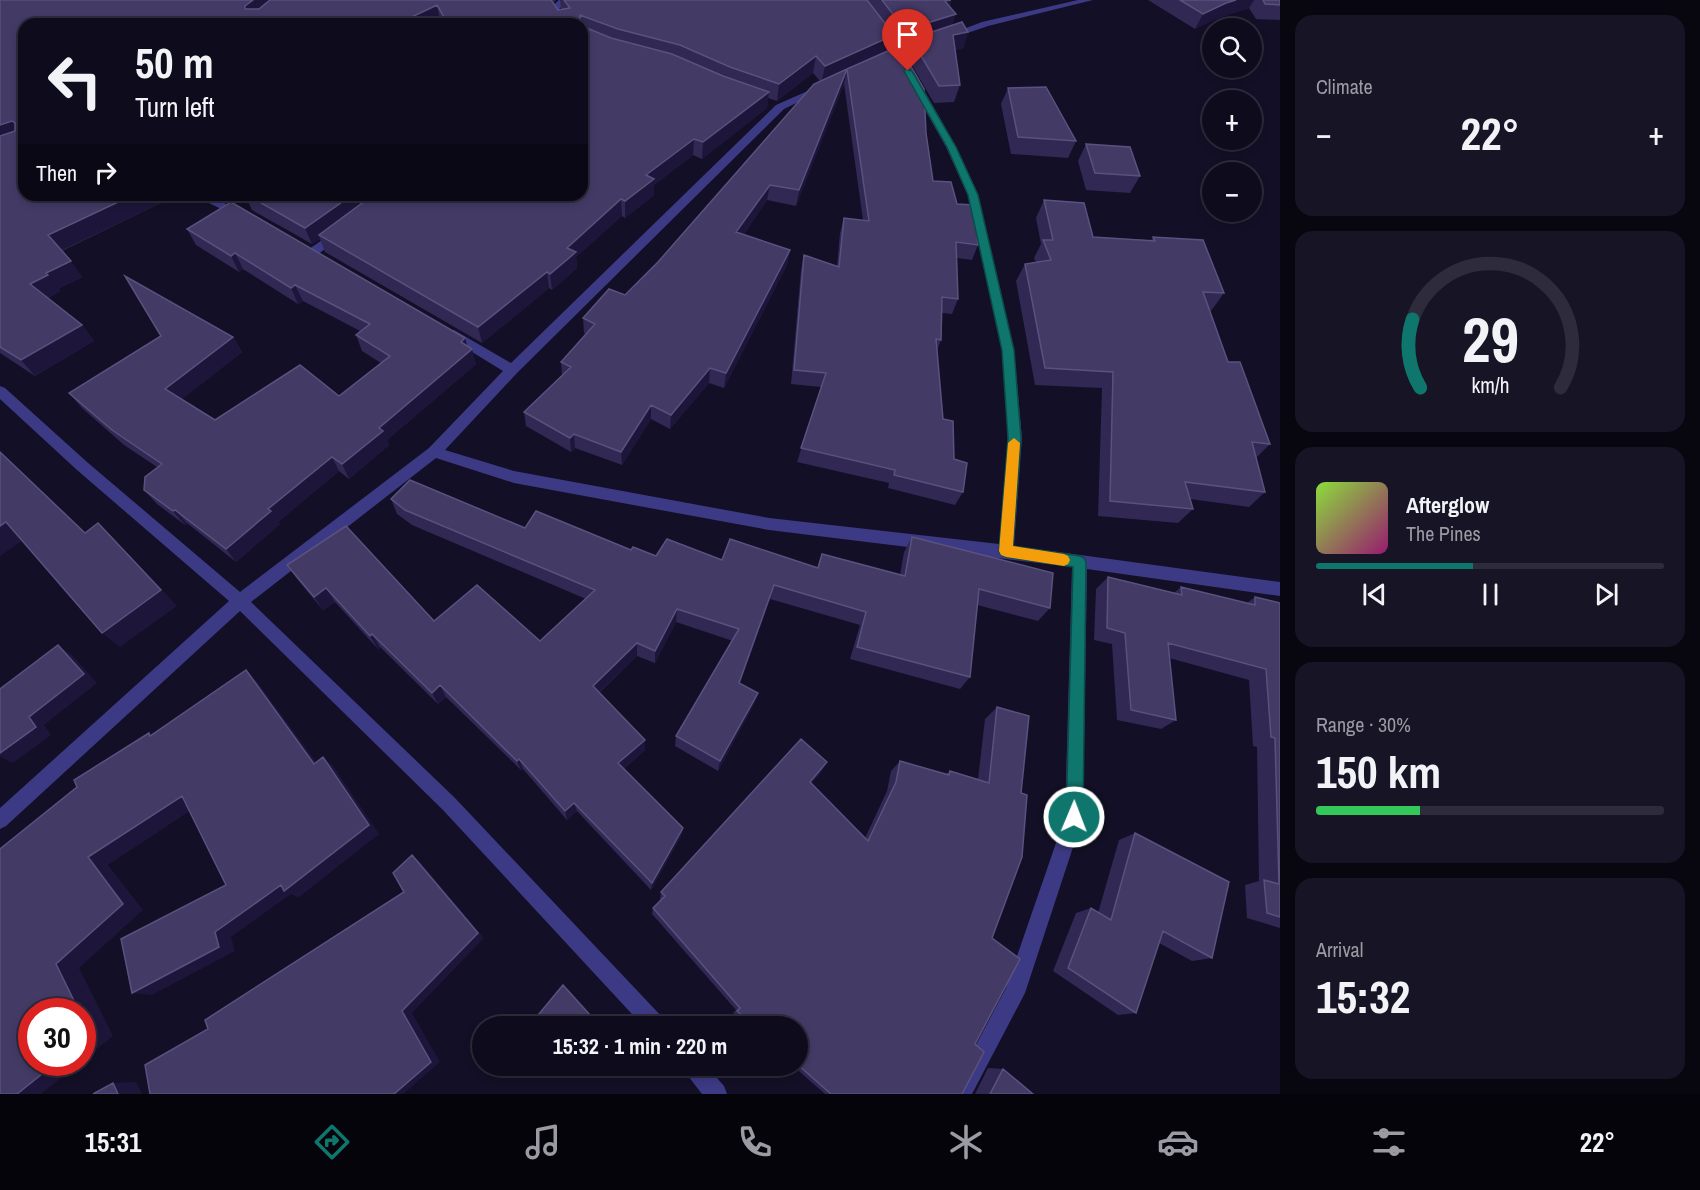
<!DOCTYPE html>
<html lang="en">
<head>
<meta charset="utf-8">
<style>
  body { margin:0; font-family:"Archivo Narrow",sans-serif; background:#171425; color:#f1f3f6; height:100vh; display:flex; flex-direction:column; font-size:22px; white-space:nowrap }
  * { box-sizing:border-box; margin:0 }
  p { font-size:20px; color:#9b9ba3 }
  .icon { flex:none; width:33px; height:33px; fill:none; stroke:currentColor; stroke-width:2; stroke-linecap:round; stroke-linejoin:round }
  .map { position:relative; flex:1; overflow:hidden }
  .drawer { display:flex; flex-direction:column; gap:15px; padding:15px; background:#08060f; width:420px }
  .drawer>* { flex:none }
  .banner { position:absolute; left:18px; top:18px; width:570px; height:183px; border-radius:18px; box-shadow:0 3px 9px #0003,0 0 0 2px #2e2b3b; background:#0e0b1c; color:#f1f3f6; overflow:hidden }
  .tools { position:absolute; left:1202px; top:18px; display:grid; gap:12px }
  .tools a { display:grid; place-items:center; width:60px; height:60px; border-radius:50%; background:#0e0b1c; box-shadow:0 3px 9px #0003,0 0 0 2px #2e2b3b; font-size:30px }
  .speed { position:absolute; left:18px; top:998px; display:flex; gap:12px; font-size:30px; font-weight:700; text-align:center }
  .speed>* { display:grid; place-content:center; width:78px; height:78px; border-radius:50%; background:#0e0b1c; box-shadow:0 3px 9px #0003,0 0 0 2px #2e2b3b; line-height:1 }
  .speed .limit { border:9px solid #d22; background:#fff; color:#111 }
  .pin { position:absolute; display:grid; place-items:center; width:51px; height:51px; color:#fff; margin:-62px -26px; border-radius:50% 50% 50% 0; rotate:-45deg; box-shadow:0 0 6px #0007 }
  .pin .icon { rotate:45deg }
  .me { position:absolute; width:66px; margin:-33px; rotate:1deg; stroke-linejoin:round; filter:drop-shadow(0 0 4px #0008) }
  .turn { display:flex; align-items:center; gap:21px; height:126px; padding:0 18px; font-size:27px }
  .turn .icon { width:78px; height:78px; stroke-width:2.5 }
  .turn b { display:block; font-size:42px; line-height:51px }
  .then { display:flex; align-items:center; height:57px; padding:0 18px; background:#0003; gap:12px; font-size:22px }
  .big { font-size:45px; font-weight:700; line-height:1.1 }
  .drawer .widget { flex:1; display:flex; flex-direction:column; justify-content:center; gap:9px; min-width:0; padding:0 21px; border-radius:18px; background:#171425 }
  .drawer .dial { align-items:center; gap:0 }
  .dial svg { height:156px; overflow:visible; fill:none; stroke:#2e2b3b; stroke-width:7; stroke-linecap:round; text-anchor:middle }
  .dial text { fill:#f1f3f6; stroke:none }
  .song { display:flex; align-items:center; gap:18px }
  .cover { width:72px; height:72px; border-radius:9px; background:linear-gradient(135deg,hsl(90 70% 55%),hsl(320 70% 35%)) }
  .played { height:6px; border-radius:3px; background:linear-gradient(90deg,#0f766e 45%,#2e2b3b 45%) }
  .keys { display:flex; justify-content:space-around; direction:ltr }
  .heat { display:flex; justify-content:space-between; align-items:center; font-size:33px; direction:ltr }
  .charge { height:9px; border-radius:4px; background:linear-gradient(90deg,#34c759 30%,#2e2b3b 0) }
  .trip { position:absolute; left:472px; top:1016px; width:336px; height:60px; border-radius:30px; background:#0e0b1c; box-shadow:0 3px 9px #0003,0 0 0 2px #2e2b3b; font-weight:700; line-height:60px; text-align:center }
  .tab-bar { display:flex; height:96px; justify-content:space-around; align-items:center; background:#06040b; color:#9b9ba3 }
  .tab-bar .icon { width:42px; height:42px }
  .tab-bar .current { color:#0f766e }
  .tab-bar b { font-size:27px; color:#f1f3f6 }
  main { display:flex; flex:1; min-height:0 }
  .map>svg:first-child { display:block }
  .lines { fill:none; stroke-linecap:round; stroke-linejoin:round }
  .minor { fill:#3d3a85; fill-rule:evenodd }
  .wall { fill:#312854 }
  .shaded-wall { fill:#1d163a }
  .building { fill:#433a66; stroke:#5a527e; stroke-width:1.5 }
  .route { fill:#0f766e; stroke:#0a4d48; stroke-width:1.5 }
  .slow { fill:#f59e0b }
</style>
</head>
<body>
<main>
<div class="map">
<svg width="1280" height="1094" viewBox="0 0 1280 1094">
  <rect width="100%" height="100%" fill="#130f26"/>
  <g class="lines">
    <!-- minor -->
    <path class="minor" d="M559 0H569L558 10 569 24H559L549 9Z
      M854 0H863L903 53 956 147 978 195 1014 350 1022 438 1014 546 1280 582V596L1087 569 1083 817 1025 993 972 1094H950L1006 988 1065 817 1072 567 769 530 514 483 436 458 251 602 455 798 664 1019 667 1026H643L443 810 240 611 6 826 0 829V808L229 601 77 470 0 399V386L5 388 87 462 240 592 429 448 503 371 446 336 444 333 446 330H454L511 363 776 105 819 86 827 88 784 109 517 373 445 450 514 471 769 518 999 544 1008 438 1002 350 968 195 946 147 893 53Z
      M1078 0H1093L988 26 950 39 945 36 982 22Z
      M192 195H207L248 214 242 218 238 217Z
      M337 230 343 234 341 237 317 255H309V249Z
      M682 1065H706L724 1086 727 1094H702L685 1072Z"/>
  </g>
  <!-- wall -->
  <path class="wall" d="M0 0H556L553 3 558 10 561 9 560 0H951L950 6 952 25 968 32 963 48 955 50 960 85 954 102 934 103 906 55 909 44 901 46 893 36 890 50 926 133 933 181 957 204 978 245 972 260 957 258 958 299 952 314 942 313 941 340 937 350 943 419 963 492 955 505 888 488 889 483 797 462 821 387 791 384 801 270 804 255 837 266 840 233 844 218 863 220 844 84 847 71 844 84 796 206 767 200 744 234 790 250 787 265 724 388 709 383 670 429 651 419 622 465 575 448 571 452 526 426 524 412 562 375 561 362 586 334 584 333 583 318 625 295 658 262 820 81 813 73 777 101 768 98 767 108 702 159 693 155 654 185V195L625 218 622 216 576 257 577 268 552 290 549 288 482 343 325 252 320 239 312 244 252 210 245 195H582V24H442L440 21 434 24H24L169 199 62 251 82 277 58 289 60 291 48 298 82 325 94 341 35 376 0 353Z
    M1148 0H1280V20L1256 19 1249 8 1218 18 1195 29Z
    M1008 88 1076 141 1068 158 1011 154 1001 104Z
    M1086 144 1140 176 1130 193 1086 190 1078 161Z
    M1044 200 1093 237 1151 240 1153 237 1224 293 1211 311 1210 310 1228 362 1270 444 1256 458 1265 492 1249 507 1190 499 1193 509 1178 523 1098 516 1102 388 1035 385 1016 281 1025 264 1036 262 1034 258 1041 244 1036 218Z
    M187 229 465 338 467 346 476 364 387 440 389 445 349 479 339 471 278 522 280 524 236 562 187 523 185 525 157 504 144 490 157 467 124 445 82 408 69 393 233 337 242 352 182 399 215 420 339 396 381 363 362 351 356 335 360 331 303 301 298 304 243 269 239 272 196 245Z
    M391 499 631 550 656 556 722 560 817 568 822 554 900 575 904 552 912 537 1050 608 1038 621 977 605 970 677 960 689 850 659 860 625 770 599 740 683 758 693 754 704 718 771 675 746 676 736 733 641 676 622 655 663 637 656 599 693 645 740V750L624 769 683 828 681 836 651 890 577 811 567 820 523 769 521 770 446 697 438 704 380 647 378 649 335 602 323 610 297 579 287 565 434 621 540 641 586 599 412 525 397 514Z
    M1108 577 1174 593 1181 587 1247 603 1255 597 1280 603V928L1247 918 1245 885 1259 881 1257 747 1253 746 1249 680 1169 658 1176 720 1161 729 1117 720 1112 644 1094 640 1096 589Z
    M997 707 992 938 975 1044 962 1094H825L792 1065H798V1026H748L733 1013 736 1010 652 914 653 908 661 900 660 899 661 892 821 773 811 783 865 838 887 791 891 771 900 761 946 774 950 771 978 779 985 719Z
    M1135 833 1212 958 1192 961 1159 943 1136 1013 1118 1015 1053 971 1076 913 1091 908 1098 913 1119 840Z
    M988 1068 1003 1069 1033 1094H975Z"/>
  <!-- shaded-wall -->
  <path class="shaded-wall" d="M253 0H278L252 22 245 9V6Z
    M951 0 947 16 945 1Z
    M1236 0H1254L1249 8 1218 18 1195 29 1203 14 1226 3Z
    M437 5 440 21 434 24H397Z
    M956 14 951 30 911 39 909 44 901 46 905 30Z
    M968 32 963 48 948 52 953 35Z
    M894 35 890 51 847 71 844 84 796 206 825 66Z
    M816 56 813 73 777 101 779 84Z
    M769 92 767 108 702 159 703 142Z
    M12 121 23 138 0 146V125Z
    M694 139 693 155 654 185V195L625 218V201L646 175Z
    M770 185 767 200 735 247 736 232Z
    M133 195H166L169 199 60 251 48 235Z
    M352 195H380L319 235 320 239 312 244 305 228Z
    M621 199 622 216 576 257 577 268 552 290 550 274 567 248Z
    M790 250 787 265 724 388 726 373Z
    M235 253 243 269 239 272 231 256Z
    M71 261 82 277 58 289 60 291 43 300 30 284 46 273Z
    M547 272 549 288 482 343 478 327Z
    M295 285 303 301 298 304 291 288Z
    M82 325 94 341 35 376 21 360Z
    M233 337 242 352 176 404 165 389Z
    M465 338 469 352 472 349 476 364 387 440 389 445 349 479 342 464 379 428Z
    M710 368 709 383 670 429 671 415Z
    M651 405V419L622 465 621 452Z
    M574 434 575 448 571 452 570 438Z
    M332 457 339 471 278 522 280 524 236 562 226 549 268 509Z
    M175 510 187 523 185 525 173 511Z
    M6 522 26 538 0 556V526Z
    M98 523 115 540 177 606 120 647 102 633Z
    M774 585 770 599 736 694 739 683Z
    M326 588 335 602 323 610 314 597Z
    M677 609 676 622 655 663V651Z
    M372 634 380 647 378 649 370 636Z
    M637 643V656L594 697 593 686Z
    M58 645 72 655 97 683 44 725 51 735 13 763 0 757V753L29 717Z
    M246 670 258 683 325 774 314 764Z
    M440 685 446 697 438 704 432 693Z
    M758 693 754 704 718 771 720 761Z
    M645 740V750L619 773 618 763Z
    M323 757 334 767 379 834 298 898 291 894 231 937 235 951 152 995 132 993 215 932Z
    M519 759 523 769 521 770 517 761Z
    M827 762 821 773 804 792 810 782Z
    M182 796 199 805 108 865 143 910 79 968 113 1036 82 1061V1011H79L56 964 88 857Z
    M574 803 577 811 567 820 565 811Z
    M683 828 681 836 651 890 652 883Z
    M412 855 421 863 484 938 412 1013 440 1062 403 1094H394Z
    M57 1062H81L41 1094H17Z
    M136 1082 142 1094H118L113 1083Z"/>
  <!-- building -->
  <path class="building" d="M0 0H253L245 6V9H259L270 0H551L558 10 570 8 564 0H867L894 35 825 66 816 56 779 84 730 67 680 45 618 29 580 15V24H448L437 5 397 24H140L119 20 126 24H24V195H133L48 235 71 261 46 273 48 275 30 284 82 325 21 360 0 347V136L15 131V123L12 121 0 125Z
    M882 0H951L945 1 956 14 905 30Z
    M1180 0H1236L1226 3 1203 14Z
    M1263 0H1280V5L1265 4Z
    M962 22 968 32 953 35 960 85 939 86 911 39Z
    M582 26 611 38 672 54 723 76 769 92 703 142 694 139 646 175 654 179 625 201 621 199 567 248 576 252 550 274 547 272 478 327 319 235 373 195H582Z
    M899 46 924 89 926 133 933 181 951 182 957 204 974 205 978 245 956 242 958 299 942 297 941 340 936 339 943 419 953 421 954 459 967 463 963 492 894 475 895 470 801 448 826 373 794 370 804 255 839 267 844 218 869 221 847 69Z
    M847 69 799 190 770 185 736 232 790 250 726 373 710 368 671 415 651 405 621 452 574 434 570 438 524 412 571 367 561 362 595 324 583 318 609 289 625 295 658 262 814 84Z
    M1046 87 1076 141 1018 137 1008 88Z
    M1086 144 1130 147 1140 176 1095 173Z
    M247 195H352L305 228Z
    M1044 200 1084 203 1093 237 1155 241 1153 237 1203 240 1224 293 1203 292 1228 362H1240L1270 444 1252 442 1265 492 1185 482 1193 509 1110 501 1113 372 1045 368 1025 264 1051 260 1043 240H1053Z
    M231 202 465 338 461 342 472 349 379 428 383 431 342 464 332 457 268 509 271 511 226 549 175 510 173 511 144 490 145 477 162 464 112 430 69 393 161 336 125 276 233 337 165 389 215 420 300 365 339 396 390 356 356 335 370 324 295 285 291 288 235 253 231 256 187 229Z
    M0 452 85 533 98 523 161 590 102 633 6 522 0 526Z
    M410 480 525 528 536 511 631 550 633 547 656 556 667 539 722 560 730 539 818 568 822 554 905 576 912 537 1053 573 1050 608 979 589 970 677 857 647 866 612 774 585 739 683 758 693 720 761 676 736 739 629 677 609 655 651 637 643 593 686 645 740 618 763 683 828 652 883 574 803 565 811 519 759 517 761 440 685 432 693 372 634 370 636 326 588 314 597 287 565 346 526 434 621 477 585 540 641 595 590 405 510 391 499Z
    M1108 577 1182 595 1181 587 1255 605V597L1280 603V917L1267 913 1264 880 1279 884 1275 738 1271 737 1266 669 1168 643 1176 720 1131 710 1125 633 1107 628Z
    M58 645 84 674 29 717 36 727 0 753V689Z
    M246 670 314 764 323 757 369 825 284 891 281 885 215 932 219 947 132 993 121 939 226 885 182 796 88 857 123 904 56 964 79 1011H32V1062H57L17 1094H0V849L77 787 74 780 149 733 150 736Z
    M997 707 1029 716 1021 793 1027 795 1022 857 992 938 1020 959 975 1044 984 1052 962 1094H831L798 1065V1026H754L737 1011 740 1008 653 908 665 896 661 892 801 739 827 762 810 782 868 841 896 782 900 761 949 775 950 771 989 783Z
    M1135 833 1229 882 1212 958 1163 931 1136 1013 1068 968 1091 908 1111 920Z
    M412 855 478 933 402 1011 431 1062 394 1094H150L145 1065 208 1029 205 1020 404 892 393 873Z
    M563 985 600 1026H529Z
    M82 1018 91 1035 82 1041Z
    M556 1065H572L562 1074Z
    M1003 1069 1033 1094H990Z
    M113 1083 118 1094H93Z"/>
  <!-- route -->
  <path class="route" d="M905 69 912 71 956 147 978 195 1014 350 1021 438 1013 546 1080 556 1084 558 1086 562 1083 817 1080 823 1074 825 1068 823 1066 817 1073 567 1006 557 1001 555 999 551 1008 438 1002 350 968 195 947 147 904 71Z"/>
  <!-- slow -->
  <path class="slow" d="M1014 438 1020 443 1013 546 1064 554 1068 556 1070 560 1068 564 1064 566 1006 557 1001 555 999 551 1008 443Z"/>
</svg>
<div class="tools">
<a><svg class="icon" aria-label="search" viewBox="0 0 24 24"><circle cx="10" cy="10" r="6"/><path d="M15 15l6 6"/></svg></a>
<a>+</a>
<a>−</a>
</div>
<div class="speed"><div class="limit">30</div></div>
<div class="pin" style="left:908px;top:71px;background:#d93025"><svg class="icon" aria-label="arrive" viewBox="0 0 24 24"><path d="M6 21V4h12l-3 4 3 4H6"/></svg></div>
<svg class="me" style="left:1074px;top:817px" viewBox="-20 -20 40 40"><circle r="17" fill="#0f766e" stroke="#fff" stroke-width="3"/><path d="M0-11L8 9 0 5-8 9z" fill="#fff"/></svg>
<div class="trip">15:32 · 1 min · 220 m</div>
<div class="banner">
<div class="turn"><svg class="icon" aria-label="left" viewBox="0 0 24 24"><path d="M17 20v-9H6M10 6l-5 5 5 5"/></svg><div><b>50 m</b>Turn left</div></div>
<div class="then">Then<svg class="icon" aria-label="right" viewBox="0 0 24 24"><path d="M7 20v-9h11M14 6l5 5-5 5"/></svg></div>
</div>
</div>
<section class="drawer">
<div class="widget"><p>Climate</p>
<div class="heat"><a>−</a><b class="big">22°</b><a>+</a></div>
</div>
<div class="widget dial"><svg viewBox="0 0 100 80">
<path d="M14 69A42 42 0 1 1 86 69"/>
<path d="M14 69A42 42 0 0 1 10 34" stroke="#0f766e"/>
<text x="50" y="56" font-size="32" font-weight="700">29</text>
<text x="50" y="72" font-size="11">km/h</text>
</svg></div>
<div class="widget">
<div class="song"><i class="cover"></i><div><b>Afterglow</b><p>The Pines</p></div></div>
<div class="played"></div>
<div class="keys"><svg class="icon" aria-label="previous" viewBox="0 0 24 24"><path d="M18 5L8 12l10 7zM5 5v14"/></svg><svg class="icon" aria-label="pause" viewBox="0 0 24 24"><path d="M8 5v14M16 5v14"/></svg><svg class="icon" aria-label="next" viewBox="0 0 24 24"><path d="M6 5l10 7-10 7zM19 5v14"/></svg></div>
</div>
<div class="widget"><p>Range · 30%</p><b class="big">150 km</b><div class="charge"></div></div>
<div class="widget"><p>Arrival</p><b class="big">15:32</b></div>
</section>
</main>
<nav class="tab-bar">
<b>15:31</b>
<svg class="icon current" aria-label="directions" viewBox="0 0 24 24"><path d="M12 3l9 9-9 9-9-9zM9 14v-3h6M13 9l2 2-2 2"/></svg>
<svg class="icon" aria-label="music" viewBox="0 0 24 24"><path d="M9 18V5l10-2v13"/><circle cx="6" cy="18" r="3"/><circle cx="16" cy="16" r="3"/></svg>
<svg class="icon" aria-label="phone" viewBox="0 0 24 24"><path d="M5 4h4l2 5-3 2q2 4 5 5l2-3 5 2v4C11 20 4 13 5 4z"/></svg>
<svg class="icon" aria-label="climate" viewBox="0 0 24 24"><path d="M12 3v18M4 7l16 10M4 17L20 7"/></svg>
<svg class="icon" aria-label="car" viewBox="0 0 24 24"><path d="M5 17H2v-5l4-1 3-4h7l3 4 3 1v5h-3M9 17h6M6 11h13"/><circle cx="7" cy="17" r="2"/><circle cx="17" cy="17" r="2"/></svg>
<svg class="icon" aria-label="filters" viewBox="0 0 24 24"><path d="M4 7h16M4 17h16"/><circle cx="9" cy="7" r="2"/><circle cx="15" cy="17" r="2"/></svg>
<b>22°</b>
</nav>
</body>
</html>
